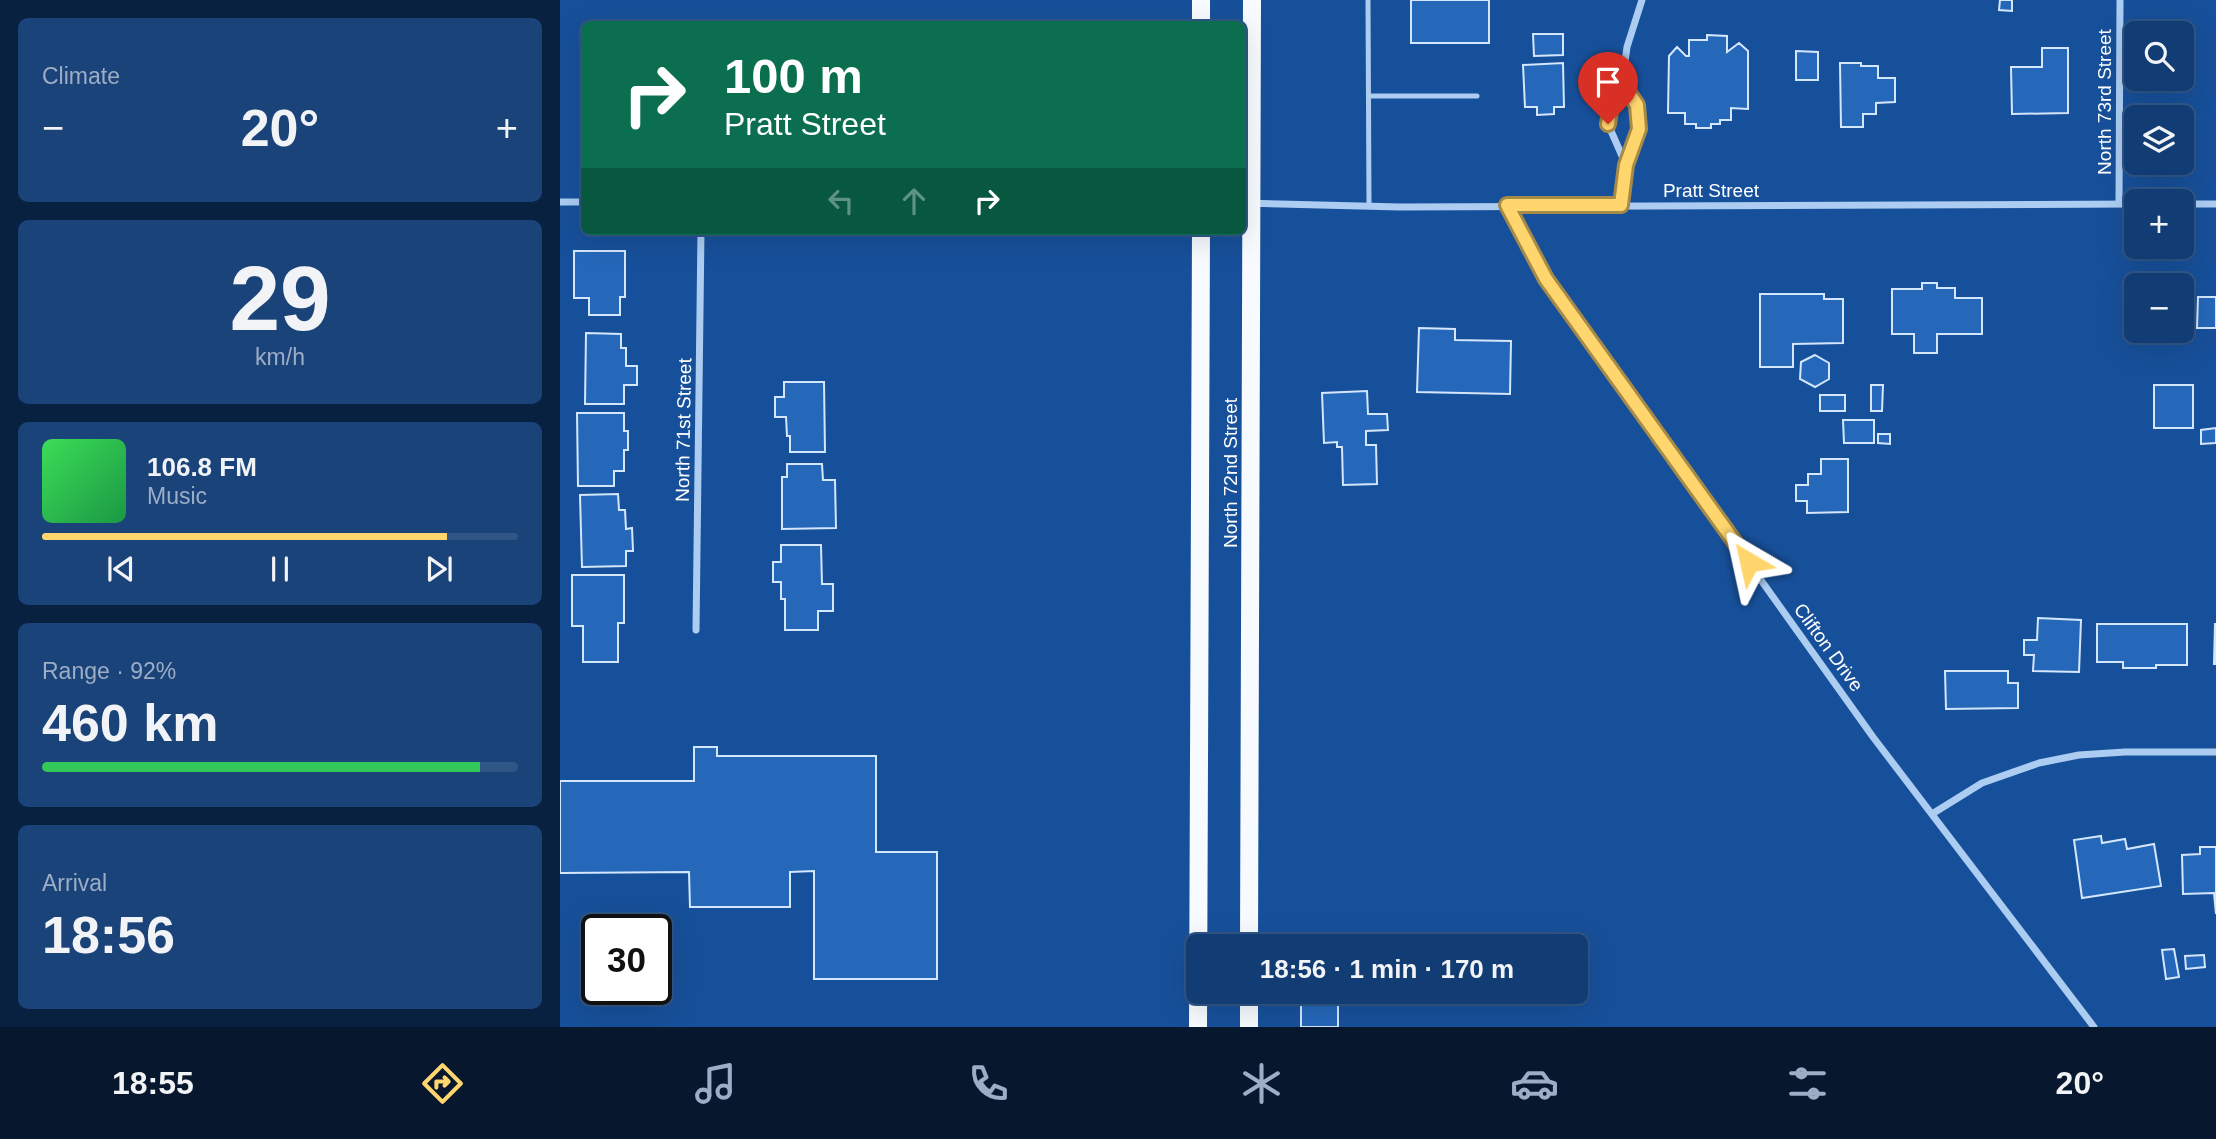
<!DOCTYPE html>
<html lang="en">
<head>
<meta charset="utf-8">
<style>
  body { margin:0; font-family:Helvetica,sans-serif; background:#1a4379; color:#f1f3f6; height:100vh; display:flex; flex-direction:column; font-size:26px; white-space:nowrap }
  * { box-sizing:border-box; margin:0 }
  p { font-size:23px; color:#9cadc5 }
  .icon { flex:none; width:38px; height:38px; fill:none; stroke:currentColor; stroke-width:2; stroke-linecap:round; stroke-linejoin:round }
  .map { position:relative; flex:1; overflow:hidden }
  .panel { display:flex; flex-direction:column; gap:18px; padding:18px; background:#092140; width:560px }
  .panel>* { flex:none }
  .guide { position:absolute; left:21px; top:21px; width:665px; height:214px; border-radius:10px; box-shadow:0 7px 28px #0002,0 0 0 2px #305686; background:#0b6e4f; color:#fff; overflow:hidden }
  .buttons { position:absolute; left:1564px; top:21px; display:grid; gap:14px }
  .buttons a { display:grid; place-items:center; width:70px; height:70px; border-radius:10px; background:#113c74; box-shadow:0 7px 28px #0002,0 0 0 2px #305686; font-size:35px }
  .speed { position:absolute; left:21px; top:914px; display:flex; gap:14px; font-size:35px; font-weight:700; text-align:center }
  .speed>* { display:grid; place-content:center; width:91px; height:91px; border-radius:50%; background:#113c74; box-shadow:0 7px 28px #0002,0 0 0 2px #305686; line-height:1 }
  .speed .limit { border:4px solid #111; border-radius:10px; background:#fff; color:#111 }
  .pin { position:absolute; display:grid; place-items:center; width:60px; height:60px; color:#fff; margin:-72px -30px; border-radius:50% 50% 50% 0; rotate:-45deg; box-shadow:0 0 7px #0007 }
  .pin .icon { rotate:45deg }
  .me { position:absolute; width:77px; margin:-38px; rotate:324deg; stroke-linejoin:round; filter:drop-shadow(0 0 5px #0008) }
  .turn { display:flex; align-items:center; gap:24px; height:147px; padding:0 28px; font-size:32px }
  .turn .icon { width:91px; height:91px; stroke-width:2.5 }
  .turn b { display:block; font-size:49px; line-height:60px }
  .lanes { display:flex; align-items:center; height:66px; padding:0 28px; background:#0003; justify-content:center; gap:35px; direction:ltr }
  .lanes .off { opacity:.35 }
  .big { font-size:52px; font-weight:600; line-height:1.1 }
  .panel .widget { flex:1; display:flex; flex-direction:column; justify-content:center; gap:10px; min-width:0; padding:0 24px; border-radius:10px; background:#1a4379 }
  .panel .dial { align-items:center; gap:0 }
  .dial b { font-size:91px; line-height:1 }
  .song { display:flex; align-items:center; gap:21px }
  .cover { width:84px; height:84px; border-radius:10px; background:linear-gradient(135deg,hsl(130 70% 55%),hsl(140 70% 35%)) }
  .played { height:7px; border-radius:4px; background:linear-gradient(90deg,#ffd56d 85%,#305686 85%) }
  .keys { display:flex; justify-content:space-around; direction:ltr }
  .heat { display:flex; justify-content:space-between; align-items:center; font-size:38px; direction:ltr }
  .charge { height:10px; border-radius:5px; background:linear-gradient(90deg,#34c759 92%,#305686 0) }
  .trip { position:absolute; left:626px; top:934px; width:402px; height:70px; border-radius:10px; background:#113c74; box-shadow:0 7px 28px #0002,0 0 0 2px #305686; font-weight:600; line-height:70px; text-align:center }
  .dock { display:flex; height:112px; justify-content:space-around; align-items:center; background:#07182e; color:#9cadc5 }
  .dock .icon { width:49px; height:49px }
  .dock .selected { color:#ffd56d }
  .dock b { font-size:32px; color:#f1f3f6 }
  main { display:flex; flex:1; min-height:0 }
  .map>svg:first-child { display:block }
  .building { fill:#2567b9; stroke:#d4e6fc; stroke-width:2 }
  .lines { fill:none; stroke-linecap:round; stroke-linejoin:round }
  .service { stroke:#acccf2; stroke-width:5 }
  .minor { stroke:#acccf2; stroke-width:7 }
  .primary { stroke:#f7faff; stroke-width:18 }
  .route-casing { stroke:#a68a47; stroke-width:18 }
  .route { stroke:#ffd56d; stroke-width:12 }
  .labels { text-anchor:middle; stroke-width:7; stroke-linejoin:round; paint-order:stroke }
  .street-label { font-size:19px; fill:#fff; stroke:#17509a }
</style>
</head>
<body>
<main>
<section class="panel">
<div class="widget"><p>Climate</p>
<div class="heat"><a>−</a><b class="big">20°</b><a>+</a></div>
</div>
<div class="widget dial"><b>29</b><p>km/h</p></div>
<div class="widget">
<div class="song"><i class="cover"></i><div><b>106.8 FM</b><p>Music</p></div></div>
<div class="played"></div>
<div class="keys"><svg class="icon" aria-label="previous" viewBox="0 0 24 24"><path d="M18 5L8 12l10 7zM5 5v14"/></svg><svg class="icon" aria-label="pause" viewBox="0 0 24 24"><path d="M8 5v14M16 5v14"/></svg><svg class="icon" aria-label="next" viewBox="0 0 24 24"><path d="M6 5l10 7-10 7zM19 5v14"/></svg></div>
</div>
<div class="widget"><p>Range · 92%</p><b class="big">460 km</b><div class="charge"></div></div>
<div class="widget"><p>Arrival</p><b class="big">18:56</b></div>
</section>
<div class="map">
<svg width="1656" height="1027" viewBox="0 0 1656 1027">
  <rect width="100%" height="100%" fill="#17509a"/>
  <!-- building -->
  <path class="building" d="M851 0H929V43H851Z
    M1440 0H1452V11L1439 10Z
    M973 34H1003V55L974 56Z
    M1147 35 1167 36V52L1179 43 1188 51V109L1171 108V120H1160V124H1151V128H1136V124H1125V113H1108L1109 56 1117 47 1126 56H1129V40H1147Z
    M1482 48H1508V113L1452 114 1451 67H1482Z
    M1236 51 1258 52V80H1236Z
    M1003 63 1004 107H994V114L977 115V107H965L963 65Z
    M1280 63H1301V66H1318V78H1335V102L1316 103V114H1303V127H1281Z
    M14 251H65V297H60V315H29V298H14Z
    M1362 283H1377V288H1395V298H1422V334H1377V353H1354V334H1332V289H1362Z
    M1200 294H1264V299H1283V343L1233 344V367H1200Z
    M1638 297H1656V328H1637Z
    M859 328 895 329V340L951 341 950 394 857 392Z
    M26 333 61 334V348H66V366H77V385H64V404H25Z
    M1255 355 1269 363V379L1255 387 1240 379 1241 362Z
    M224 382H264L265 452H230V436H227L226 417H215V397H224Z
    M1311 385H1323L1322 411H1311Z
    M1594 385H1633V428H1594Z
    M807 391 808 414H827L828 430 806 431V445H816L817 484 783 485 782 447H777V442L764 443 762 393Z
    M1260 395H1285V411H1260Z
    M17 413H64V431H68V450H64V471H54V486H18Z
    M1283 420H1314V443H1284Z
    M1656 428V443L1641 444V430Z
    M1318 434H1330V444L1318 443Z
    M1261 459H1288V512L1247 513V501H1236V485H1248V474H1261Z
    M227 464H262L263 480H275L276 528 222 529V477H227Z
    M58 494 59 510H65L66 529 72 528 73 551H66V566L22 567 20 495Z
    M221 545H261L262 584H273V611H258V630H225V599H221V582H213V562H221Z
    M12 575H64V623H58V662H23V626H12Z
    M1478 618 1521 620 1519 672 1473 671 1474 655H1464V640H1477Z
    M1537 624H1627V665H1596V668H1563V662H1537Z
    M1655 624H1656V664H1654Z
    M1385 671H1448V683H1458V708L1386 709Z
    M134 747H157V756H316V852H377V979H254V871L230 872V907H130L129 872 0 873V781H134Z
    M1541 836 1542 843 1565 839 1567 849 1594 844 1601 886 1522 898 1514 840Z
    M1640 847H1656V914L1654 893 1623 894 1622 855 1640 854Z
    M1614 949 1619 977 1606 979 1602 950Z
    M1644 955 1645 967 1626 969 1625 956Z
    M741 992H778V1027H741Z"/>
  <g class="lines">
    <!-- service -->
    <path class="service" d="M808 0 809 206
      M809 96H917"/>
    <!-- minor -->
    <path class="minor" d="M1066 165 1048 124 1051 105 1062 83 1067 47 1082 0
      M0 202H24
      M682 203 840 207 1577 204
      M1559 204 1560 0
      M1622 204H1656
      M947 205 986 279 1313 737 1534 1027
      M1061 205 1066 165 1079 129 1077 105 1062 83
      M136 630 141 231
      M1372 814 1422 783 1479 763 1519 755 1565 752H1656"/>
    <!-- primary -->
    <path class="primary" d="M641 0V24
      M689 947 692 0
      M638 1027 641 231
      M689 1027V992"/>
  </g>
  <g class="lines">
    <defs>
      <path id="route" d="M1048 124 1051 105 1062 83 1077 105 1079 129 1066 165 1061 205H947L986 279 1189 562"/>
    </defs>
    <!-- route casing -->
    <use href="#route" class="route-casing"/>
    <!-- route -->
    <use href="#route" class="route"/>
  </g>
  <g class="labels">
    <!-- street labels -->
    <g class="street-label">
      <text transform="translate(1544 102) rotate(-90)" y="7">North 73rd Street</text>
      <text x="1151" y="197">Pratt Street</text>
      <text transform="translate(123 430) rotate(-89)" y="7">North 71st Street</text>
      <text transform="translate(670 473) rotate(-90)" y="7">North 72nd Street</text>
      <text transform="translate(1269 647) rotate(54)" y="7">Clifton Drive</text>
    </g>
  </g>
</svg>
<div class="buttons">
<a><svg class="icon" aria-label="search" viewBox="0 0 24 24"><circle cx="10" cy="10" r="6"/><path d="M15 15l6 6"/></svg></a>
<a><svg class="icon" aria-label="layers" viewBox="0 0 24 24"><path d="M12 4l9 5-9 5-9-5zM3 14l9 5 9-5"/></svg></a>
<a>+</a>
<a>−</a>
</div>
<div class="speed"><div class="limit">30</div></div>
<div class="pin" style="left:1048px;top:124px;background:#d93025"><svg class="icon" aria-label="arrive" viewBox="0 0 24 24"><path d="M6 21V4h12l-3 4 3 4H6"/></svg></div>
<svg class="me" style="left:1189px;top:562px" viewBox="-20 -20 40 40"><path d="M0-17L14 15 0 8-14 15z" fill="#ffd56d" stroke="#fff" stroke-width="4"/></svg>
<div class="trip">18:56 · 1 min · 170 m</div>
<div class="guide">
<div class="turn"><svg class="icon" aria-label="right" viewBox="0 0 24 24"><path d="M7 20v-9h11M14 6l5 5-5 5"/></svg><div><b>100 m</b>Pratt Street</div></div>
<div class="lanes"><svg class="icon off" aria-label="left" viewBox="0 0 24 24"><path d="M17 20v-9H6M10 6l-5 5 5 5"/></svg><svg class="icon off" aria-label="ahead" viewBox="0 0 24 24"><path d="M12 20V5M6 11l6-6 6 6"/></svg><svg class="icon" aria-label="right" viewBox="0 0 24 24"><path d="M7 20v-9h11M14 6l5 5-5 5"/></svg></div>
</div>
</div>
</main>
<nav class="dock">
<b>18:55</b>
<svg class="icon selected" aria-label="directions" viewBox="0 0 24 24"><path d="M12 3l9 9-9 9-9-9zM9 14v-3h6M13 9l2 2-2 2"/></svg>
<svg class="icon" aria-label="music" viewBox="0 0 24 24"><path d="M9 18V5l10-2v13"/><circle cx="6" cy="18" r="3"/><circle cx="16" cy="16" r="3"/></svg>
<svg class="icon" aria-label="phone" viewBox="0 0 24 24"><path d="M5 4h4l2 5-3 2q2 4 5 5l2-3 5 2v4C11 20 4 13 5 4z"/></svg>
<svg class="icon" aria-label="climate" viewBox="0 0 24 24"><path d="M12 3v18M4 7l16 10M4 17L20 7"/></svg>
<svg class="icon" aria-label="car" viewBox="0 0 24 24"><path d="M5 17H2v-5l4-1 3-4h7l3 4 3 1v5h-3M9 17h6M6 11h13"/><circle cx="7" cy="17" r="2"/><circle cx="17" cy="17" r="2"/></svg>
<svg class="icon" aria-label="filters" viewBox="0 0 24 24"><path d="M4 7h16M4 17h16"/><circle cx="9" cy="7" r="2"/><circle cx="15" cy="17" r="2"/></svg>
<b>20°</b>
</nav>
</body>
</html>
